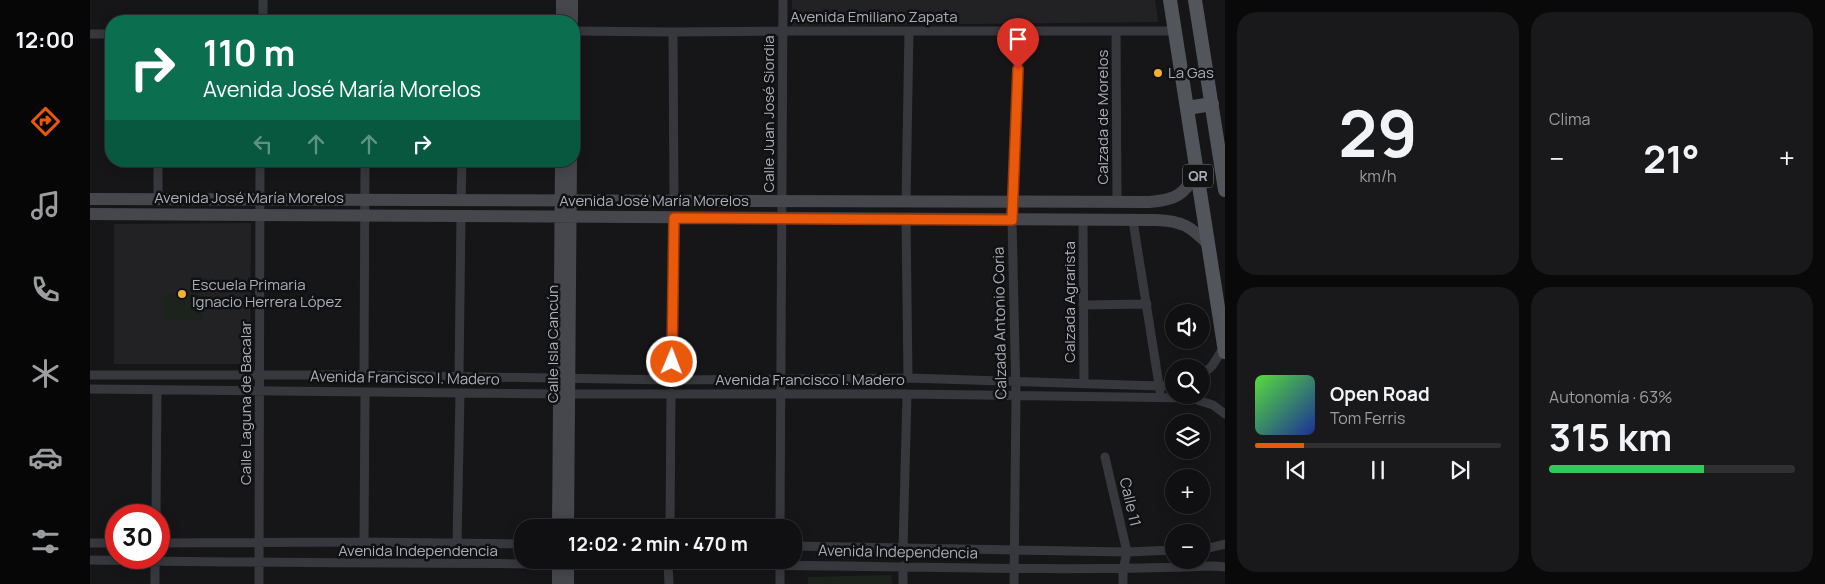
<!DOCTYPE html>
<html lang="es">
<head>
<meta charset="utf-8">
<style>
  body { margin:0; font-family:Manrope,sans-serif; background:#19191b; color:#f1f3f6; height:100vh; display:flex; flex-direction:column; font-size:19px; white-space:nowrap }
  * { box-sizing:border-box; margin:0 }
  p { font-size:16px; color:#9c9d9f }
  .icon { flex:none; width:28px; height:28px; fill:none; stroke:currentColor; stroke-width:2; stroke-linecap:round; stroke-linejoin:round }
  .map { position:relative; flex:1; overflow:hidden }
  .sheet { display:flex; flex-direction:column; gap:12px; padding:12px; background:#09090a; width:600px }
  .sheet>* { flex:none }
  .top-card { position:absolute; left:15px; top:15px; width:475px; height:152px; border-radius:20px; box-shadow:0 2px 12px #0003,0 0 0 1px #303032; background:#0b6e4f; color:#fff; overflow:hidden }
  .fabs { position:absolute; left:1075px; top:304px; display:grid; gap:10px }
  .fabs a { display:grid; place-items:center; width:45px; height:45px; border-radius:50%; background:#101012; box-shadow:0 2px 12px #0003,0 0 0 1px #303032; font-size:25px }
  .speed { position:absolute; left:15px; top:504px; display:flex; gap:10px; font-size:25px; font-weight:700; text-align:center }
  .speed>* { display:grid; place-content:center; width:65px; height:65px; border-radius:50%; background:#101012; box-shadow:0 2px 12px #0003,0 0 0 1px #303032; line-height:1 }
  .speed .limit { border:8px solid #d22; background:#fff; color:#111 }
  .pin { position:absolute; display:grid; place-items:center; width:42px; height:42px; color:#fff; margin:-51px -21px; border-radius:50% 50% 50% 0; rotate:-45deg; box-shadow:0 0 5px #0007 }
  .pin .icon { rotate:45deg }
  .me { position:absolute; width:55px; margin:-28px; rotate:1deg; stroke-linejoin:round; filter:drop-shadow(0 0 4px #0008) }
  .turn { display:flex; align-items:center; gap:18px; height:105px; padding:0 15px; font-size:22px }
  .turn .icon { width:65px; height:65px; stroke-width:2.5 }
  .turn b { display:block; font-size:35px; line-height:42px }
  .lanes { display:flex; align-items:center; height:48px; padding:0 15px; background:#0003; justify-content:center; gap:25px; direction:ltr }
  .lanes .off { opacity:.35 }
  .big { font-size:38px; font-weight:700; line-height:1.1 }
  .sheet .widget { flex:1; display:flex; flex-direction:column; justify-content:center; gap:8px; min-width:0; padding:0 18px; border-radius:20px; background:#19191b }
  .sheet .dial { align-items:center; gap:0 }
  .dial b { font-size:65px; line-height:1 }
  .song { display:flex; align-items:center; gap:15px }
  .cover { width:60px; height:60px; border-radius:8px; background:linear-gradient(135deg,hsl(110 70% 55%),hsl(230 70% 35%)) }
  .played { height:5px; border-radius:2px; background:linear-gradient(90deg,#ea580c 20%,#303032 20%) }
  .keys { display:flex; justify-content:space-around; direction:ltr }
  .heat { display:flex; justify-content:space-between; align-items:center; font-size:28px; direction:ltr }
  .charge { height:8px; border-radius:4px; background:linear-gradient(90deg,#34c759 63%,#303032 0) }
  .sheet .tiles { flex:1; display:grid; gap:12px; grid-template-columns:repeat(2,1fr) }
  .trip { position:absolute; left:424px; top:519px; width:288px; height:50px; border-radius:20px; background:#101012; box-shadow:0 2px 12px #0003,0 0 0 1px #303032; font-weight:700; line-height:50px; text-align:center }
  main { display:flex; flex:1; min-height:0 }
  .tabs { display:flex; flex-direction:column; width:90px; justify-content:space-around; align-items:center; background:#060607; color:#9c9d9f }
  .tabs .icon { width:35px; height:35px }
  .tabs .active { color:#ea580c }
  .tabs b { font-size:22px; color:#f1f3f6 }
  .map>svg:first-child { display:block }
  .built { fill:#222225 }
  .pitch { fill:#1c231d }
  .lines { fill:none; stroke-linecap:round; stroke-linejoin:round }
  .street { stroke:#37383d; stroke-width:9 }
  .secondary { stroke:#45474d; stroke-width:12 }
  .primary { stroke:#53555c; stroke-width:14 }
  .route-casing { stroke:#983908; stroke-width:12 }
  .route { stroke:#ea580c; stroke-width:9 }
  .poi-dot { fill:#f2b134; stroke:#111113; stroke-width:2 }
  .labels { text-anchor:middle; stroke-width:5; stroke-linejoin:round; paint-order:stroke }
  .shield { fill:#111113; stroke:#7b7e86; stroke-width:1 }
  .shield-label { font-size:14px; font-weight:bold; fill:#a8adb8 }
  .street-label { font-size:15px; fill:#a8adb8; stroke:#111113 }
  .poi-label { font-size:15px; fill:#a8adb8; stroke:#111113; text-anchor:start }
</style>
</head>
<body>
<main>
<nav class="tabs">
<b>12:00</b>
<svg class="icon active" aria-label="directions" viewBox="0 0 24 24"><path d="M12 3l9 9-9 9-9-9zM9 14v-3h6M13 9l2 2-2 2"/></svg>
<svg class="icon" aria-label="music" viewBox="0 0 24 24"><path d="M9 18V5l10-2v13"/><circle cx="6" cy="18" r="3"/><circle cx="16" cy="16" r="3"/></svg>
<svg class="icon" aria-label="phone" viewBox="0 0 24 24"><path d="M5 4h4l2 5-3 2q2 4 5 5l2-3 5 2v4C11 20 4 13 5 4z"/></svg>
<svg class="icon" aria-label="climate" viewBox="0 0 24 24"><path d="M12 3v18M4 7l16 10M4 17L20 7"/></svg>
<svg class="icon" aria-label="car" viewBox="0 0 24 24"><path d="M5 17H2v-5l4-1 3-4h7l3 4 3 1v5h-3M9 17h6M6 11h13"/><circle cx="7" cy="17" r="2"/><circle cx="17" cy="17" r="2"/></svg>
<svg class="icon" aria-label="filters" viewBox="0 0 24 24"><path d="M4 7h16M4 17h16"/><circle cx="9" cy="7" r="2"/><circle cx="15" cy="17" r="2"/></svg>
</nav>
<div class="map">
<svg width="1135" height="584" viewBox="0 0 1135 584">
  <rect width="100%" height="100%" fill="#161618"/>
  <!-- built -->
  <path class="built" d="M702 0H1065L1068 22 702 26Z
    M161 223 160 364H24V224Z"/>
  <!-- pitch -->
  <path class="pitch" d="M74 294H112V321H74Z
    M801 575 802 584H718V577Z"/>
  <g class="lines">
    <!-- street -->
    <path class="street" d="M173 21V0
      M484 31 583 32 693 31H1085
      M1026 31 1027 202
      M583 32 584 201
      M0 34H21
      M68 161V199
      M371 200 372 161
      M816 201 819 31
      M816 219 818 378
      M993 220 994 383
      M1043 221 1070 391
      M993 305 1057 304
      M0 375H274L581 380 818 378 1070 386 1084 384
      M274 375 275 161
      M369 376 371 216
      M1111 376 1122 366 1134 347
      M581 380 584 217
      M0 389 469 394H817L1101 398 1123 405 1135 414
      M1015 457 1037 552 1033 570V584
      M66 515 67 390
      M580 528 581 393
      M690 528 693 0
      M274 542 275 392
      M0 543H26
      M69 543 274 542 432 544
      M367 543 370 393
      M702 546 1037 552 1084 550
      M813 549 817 394
      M1111 549 1119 548 1135 544
      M0 560C219 564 437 563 656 565 812 566 969 572 1125 566L1135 567
      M690 560V584
      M578 564 579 584
      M813 566V584
      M65 584V562
      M169 584 170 161
      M924 584 926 396 922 220 929 31"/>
    <!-- secondary -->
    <path class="secondary" d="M472 21V0
      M482 21V0
      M0 199 1059 202C1086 200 1094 195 1107 172
      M0 214 1066 220C1093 221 1100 226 1119 245
      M468 528 471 161
      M478 528 481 161
      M468 584V560
      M478 584V560"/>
    <!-- primary -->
    <path class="primary" d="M1080 0 1135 352
      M1105 0 1135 190
      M1097 108 1122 104"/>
  </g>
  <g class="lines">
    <defs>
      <path id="route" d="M582 362 584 218 922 220 928 69"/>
    </defs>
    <!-- route casing -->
    <use href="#route" class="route-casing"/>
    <!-- route -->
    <use href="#route" class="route"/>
  </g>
  <!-- markers -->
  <g class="poi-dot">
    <circle cx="1068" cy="73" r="5"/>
    <circle cx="92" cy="294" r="5"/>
  </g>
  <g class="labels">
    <!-- shield labels -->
    <rect class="shield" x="1093" y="164.5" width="30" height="23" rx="4"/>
    <g class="shield-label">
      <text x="1108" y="181">QR</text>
    </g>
    <!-- street labels -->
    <g class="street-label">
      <text x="784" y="22">Avenida Emiliano Zapata</text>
      <text transform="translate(679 114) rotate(-90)" y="5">Calle Juan José Siordia</text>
      <text transform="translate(1013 117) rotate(-90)" y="5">Calzada de Morelos</text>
      <text x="159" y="203">Avenida José María Morelos</text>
      <text x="564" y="206">Avenida José María Morelos</text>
      <text transform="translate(980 302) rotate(-90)" y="5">Calzada Agrarista</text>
      <text transform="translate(910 323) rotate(-91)" y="5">Calzada Antonio Coria</text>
      <text transform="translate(463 344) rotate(-90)" y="5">Calle Isla Cancún</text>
      <text transform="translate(315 378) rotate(1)" y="5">Avenida Francisco I. Madero</text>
      <text x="720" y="385">Avenida Francisco I. Madero</text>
      <text transform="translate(156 403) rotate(-90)" y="5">Calle Laguna de Bacalar</text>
      <text transform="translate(1040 502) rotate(77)" y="5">Calle 11</text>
      <text x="328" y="556">Avenida Independencia</text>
      <text transform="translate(808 552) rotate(1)" y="5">Avenida Independencia</text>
    </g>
    <!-- poi labels -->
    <g class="poi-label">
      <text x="1078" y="78">La Gas</text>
      <text x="102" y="290">Escuela Primaria<tspan x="102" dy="17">Ignacio Herrera López</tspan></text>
    </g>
  </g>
</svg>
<div class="fabs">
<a><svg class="icon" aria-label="sound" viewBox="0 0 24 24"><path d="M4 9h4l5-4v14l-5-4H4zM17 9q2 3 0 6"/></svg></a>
<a><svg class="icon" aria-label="search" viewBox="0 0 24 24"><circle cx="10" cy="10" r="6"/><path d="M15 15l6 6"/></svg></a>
<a><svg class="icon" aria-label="layers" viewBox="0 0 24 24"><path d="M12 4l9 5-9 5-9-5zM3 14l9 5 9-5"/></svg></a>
<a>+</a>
<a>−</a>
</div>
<div class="speed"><div class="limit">30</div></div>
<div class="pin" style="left:928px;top:69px;background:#d93025"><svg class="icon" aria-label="arrive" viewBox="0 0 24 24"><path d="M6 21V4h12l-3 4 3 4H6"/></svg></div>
<svg class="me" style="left:582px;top:362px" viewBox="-20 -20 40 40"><circle r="17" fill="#ea580c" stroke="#fff" stroke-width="3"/><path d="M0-11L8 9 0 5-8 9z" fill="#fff"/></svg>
<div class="trip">12:02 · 2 min · 470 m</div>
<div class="top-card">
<div class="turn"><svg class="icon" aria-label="right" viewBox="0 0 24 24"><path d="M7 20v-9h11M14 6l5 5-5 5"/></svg><div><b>110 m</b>Avenida José María Morelos</div></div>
<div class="lanes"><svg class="icon off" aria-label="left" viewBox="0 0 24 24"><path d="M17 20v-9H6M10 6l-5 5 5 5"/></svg><svg class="icon off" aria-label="ahead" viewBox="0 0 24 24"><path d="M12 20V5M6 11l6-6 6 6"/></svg><svg class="icon off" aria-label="ahead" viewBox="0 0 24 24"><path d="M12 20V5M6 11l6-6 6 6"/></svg><svg class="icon" aria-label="right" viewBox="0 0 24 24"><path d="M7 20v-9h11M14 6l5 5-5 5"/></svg></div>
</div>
</div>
<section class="sheet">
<div class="tiles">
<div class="widget dial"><b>29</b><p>km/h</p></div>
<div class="widget"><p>Clima</p>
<div class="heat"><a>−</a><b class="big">21°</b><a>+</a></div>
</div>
<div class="widget">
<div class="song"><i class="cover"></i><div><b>Open Road</b><p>Tom Ferris</p></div></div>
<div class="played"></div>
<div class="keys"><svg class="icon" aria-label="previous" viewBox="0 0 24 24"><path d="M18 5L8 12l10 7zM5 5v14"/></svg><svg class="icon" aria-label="pause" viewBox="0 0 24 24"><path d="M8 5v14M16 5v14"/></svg><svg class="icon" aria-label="next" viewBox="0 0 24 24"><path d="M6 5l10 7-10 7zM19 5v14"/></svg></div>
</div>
<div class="widget"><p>Autonomía · 63%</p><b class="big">315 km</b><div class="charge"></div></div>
</div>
</section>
</main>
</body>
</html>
